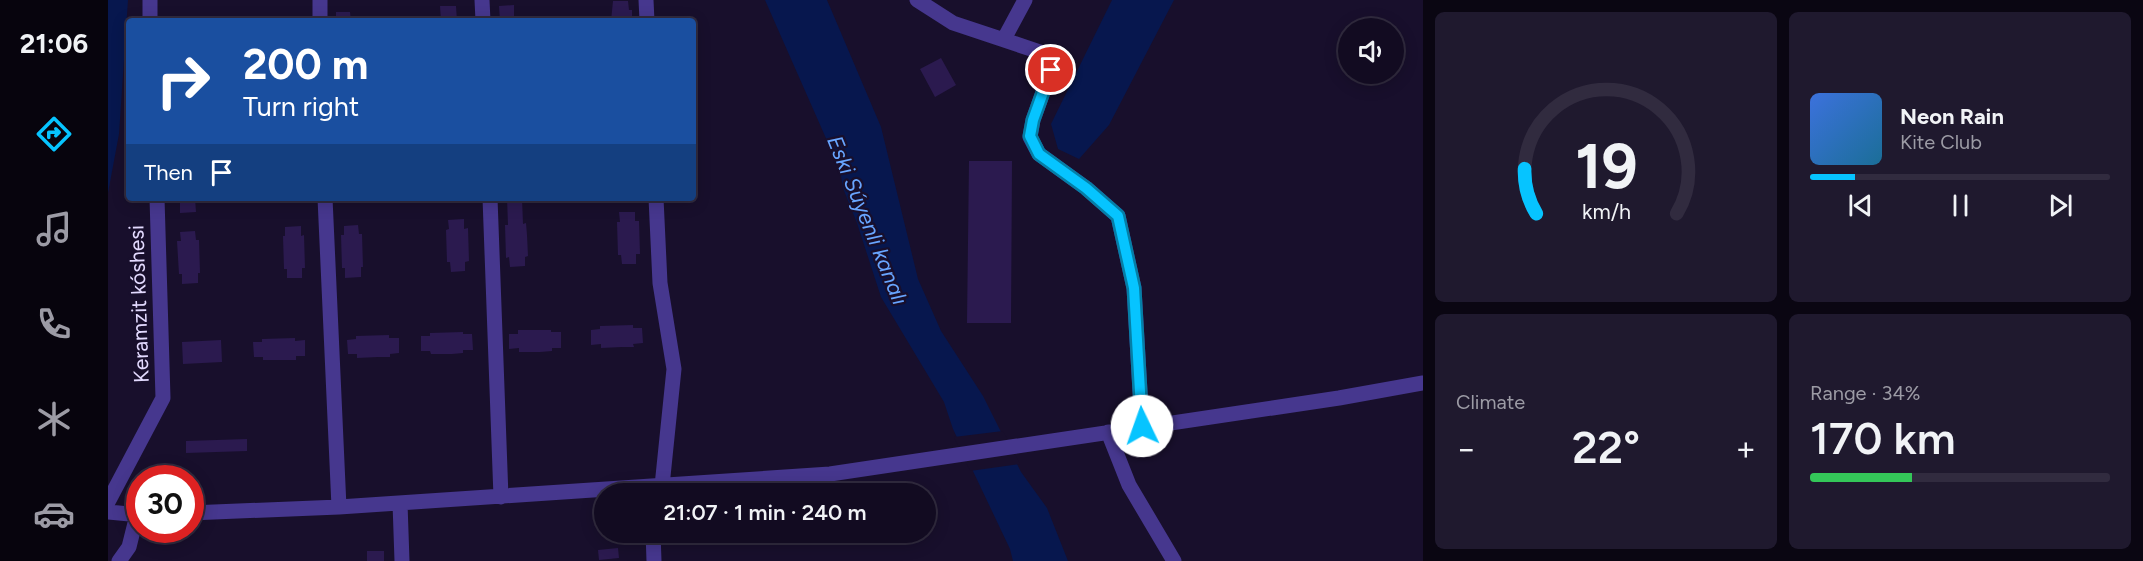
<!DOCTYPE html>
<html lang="en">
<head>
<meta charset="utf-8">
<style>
  body { margin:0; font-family:Figtree,sans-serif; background:#1f192e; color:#f1f3f6; height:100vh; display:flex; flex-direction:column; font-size:22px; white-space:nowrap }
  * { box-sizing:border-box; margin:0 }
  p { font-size:20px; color:#9c9ba5 }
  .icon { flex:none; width:33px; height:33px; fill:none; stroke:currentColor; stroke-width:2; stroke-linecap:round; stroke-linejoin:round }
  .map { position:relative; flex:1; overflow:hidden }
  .side { display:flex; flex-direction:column; gap:12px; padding:12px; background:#0a0612; width:720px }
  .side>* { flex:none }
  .banner { position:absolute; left:18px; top:18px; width:570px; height:183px; border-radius:6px; box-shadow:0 3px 15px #0003,0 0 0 2px #312b3f; background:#1a4fa0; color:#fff; overflow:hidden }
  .tools { position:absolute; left:1230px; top:18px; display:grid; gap:12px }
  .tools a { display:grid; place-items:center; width:66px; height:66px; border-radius:50%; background:#120b21; box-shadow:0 3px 15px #0003,0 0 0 2px #312b3f; font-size:30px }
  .speed { position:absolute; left:18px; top:465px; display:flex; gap:12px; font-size:30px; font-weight:700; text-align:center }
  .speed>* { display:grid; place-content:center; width:78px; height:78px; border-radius:50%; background:#120b21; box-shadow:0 3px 15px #0003,0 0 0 2px #312b3f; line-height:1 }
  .speed .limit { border:9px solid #d22; background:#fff; color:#111 }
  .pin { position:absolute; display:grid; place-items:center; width:51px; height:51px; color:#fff; margin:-26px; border:3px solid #fff; border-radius:50%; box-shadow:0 2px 6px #0007 }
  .me { position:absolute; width:66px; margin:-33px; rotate:357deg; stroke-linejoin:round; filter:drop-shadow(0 0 4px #0008) }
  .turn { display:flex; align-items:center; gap:21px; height:126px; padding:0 18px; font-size:27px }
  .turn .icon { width:78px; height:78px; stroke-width:2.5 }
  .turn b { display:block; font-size:42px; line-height:51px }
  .then { display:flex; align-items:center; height:57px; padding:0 18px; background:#0003; gap:12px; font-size:22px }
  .big { font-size:45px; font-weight:600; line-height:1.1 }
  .side .card { flex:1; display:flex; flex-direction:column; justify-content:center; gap:9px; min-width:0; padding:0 21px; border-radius:9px; background:#1f192e }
  .side .dial { align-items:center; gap:0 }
  .dial svg { height:156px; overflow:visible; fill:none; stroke:#312b3f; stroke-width:7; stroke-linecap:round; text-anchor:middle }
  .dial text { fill:#f1f3f6; stroke:none }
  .song { display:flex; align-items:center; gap:18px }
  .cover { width:72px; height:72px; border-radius:9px; background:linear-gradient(135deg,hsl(220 70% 55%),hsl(200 70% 35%)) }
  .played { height:6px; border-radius:3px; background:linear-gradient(90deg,#06c4ff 15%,#312b3f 15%) }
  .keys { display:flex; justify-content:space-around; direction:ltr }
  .heat { display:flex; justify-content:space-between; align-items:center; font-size:33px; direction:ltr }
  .charge { height:9px; border-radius:4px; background:linear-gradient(90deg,#34c759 34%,#312b3f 0) }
  .side .tiles { flex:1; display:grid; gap:12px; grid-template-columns:repeat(2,1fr) }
  .trip { position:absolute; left:486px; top:483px; width:342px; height:60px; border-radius:30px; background:#120b21; box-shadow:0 3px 15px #0003,0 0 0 2px #312b3f; font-weight:600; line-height:60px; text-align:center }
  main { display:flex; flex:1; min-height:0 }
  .dock { display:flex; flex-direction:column; width:108px; justify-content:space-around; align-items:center; background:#07040d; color:#9c9ba5 }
  .dock .icon { width:42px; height:42px }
  .dock .active { color:#06c4ff }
  .dock b { font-size:27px; color:#f1f3f6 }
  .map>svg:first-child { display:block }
  .water { fill:#07174e }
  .pier { fill:#180f2c }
  .building { fill:#2b1a4f }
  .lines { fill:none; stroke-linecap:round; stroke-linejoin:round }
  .minor { stroke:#46378e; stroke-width:15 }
  .route-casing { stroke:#047fa6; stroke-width:15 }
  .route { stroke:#06c4ff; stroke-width:10 }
  .labels { text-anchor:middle; stroke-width:4.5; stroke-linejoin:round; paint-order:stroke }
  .street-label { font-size:21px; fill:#e3daff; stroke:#180f2c }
  .water-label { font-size:22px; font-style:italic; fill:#68a5ff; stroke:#180f2c }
</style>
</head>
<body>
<main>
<nav class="dock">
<b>21:06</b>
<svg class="icon active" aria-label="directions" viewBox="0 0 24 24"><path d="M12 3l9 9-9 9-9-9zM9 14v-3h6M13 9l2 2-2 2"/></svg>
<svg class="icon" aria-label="music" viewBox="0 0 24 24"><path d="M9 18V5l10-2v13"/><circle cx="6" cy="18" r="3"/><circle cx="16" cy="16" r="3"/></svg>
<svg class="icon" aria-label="phone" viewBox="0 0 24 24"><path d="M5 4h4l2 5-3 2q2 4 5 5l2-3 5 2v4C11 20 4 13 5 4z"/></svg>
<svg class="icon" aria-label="climate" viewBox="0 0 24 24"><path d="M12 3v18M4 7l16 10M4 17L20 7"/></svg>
<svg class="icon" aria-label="car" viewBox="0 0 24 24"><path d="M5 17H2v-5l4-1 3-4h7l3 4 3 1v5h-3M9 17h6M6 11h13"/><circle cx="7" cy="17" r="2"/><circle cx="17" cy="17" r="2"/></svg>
</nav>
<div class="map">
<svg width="1315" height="561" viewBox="0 0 1315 561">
  <rect width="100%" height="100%" fill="#180f2c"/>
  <!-- water -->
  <path class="water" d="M0 0H20L11 134 0 193Z
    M657 0H719L773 127 810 279 833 331 875 396 913 472 939 508 960 561H905L902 549 845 429 836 402 773 297 749 223 735 188 732 170Z
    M1004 0H1066L1001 125 971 159 950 149 943 124Z"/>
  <!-- pier -->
  <path class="pier" d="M895 431 912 464 862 471 846 437Z"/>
  <!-- building -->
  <path class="building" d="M505 1H520L521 10H524V21H503Z
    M406 5V21H392L391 6Z
    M332 6H348L349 21H333Z
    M228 12H242L243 21H228Z
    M833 58 848 85 827 97 812 69Z
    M861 161H904L903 323H859Z
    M72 198H87L88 212 72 213Z
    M399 198H414L415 224 418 223 419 235 420 256 417 257V266L402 267 401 257 398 258 397 225H400Z
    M511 212H527V221H531L532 254H528V264H514L513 255H510L509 222H512Z
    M356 219V229L360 228 361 261 357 262V271L343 272 342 262H339L338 230 341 229 340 220Z
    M250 225 251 234H254L255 267H253V277L237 278V268H234L233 235H236V226Z
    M193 226V236L196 235 197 268H194V278H179V269H176L175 236H177V227Z
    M87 231 88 240H91L92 273H90V283L74 284V274H71L69 241H73L72 232Z
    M525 325V328H534L535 343 525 344 526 347H514L493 348V344L483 345V330L492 329V326Z
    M410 330H443V332H453V348H444V351L432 352H411V348L401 349V334H410Z
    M355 332V334H364L365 350H355V353L344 354H323L322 351H313V336H322V333Z
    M281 335V338H291V353L282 354V357H270L249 358V354H240L239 340 248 339V336Z
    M187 338V341L197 340V356H188V360H155V357H146L145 342H154V339Z
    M113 340 114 362 75 364 74 342Z
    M139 439V451L78 453V441Z
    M510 548 511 558 491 560 490 550Z
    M259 551H276V561H259Z"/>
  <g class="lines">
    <!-- minor -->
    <path class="minor" d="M42 0V21
      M212 0V21
      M374 0 375 21
      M538 0 539 21
      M809 0 845 23 935 53 943 70 925 120 922 137 931 154 978 188 1010 216 1026 288 1034 426
      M896 39 917 0
      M217 198 231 507
      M382 198 393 497
      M548 198 552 283 566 369 554 486
      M1000 432 1021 485 1066 561
      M0 502 55 398 49 198
      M292 503 294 561
      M0 512 32 515
      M82 513 231 507 722 474 1231 398 1315 383
      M545 532 546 561
      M11 561 21 547 29 515"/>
  </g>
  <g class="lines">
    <defs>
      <path id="route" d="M943 70 925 120 922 136 931 154 978 188 1010 216 1026 288 1034 426"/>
    </defs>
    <!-- route casing -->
    <use href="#route" class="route-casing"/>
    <!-- route -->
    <use href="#route" class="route"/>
  </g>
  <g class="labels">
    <!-- street labels -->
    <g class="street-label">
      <text transform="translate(31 304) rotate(-92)" y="7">Keramzit kóshesi</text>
    </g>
    <!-- water labels -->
    <g class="water-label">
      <text transform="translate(760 220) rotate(68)" y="8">Eski Súyenli kanalı</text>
    </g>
  </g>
</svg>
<div class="tools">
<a><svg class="icon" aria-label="sound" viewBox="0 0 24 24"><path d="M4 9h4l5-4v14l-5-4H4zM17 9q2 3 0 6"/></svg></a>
</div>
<div class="speed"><div class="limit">30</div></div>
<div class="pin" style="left:943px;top:70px;background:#d93025"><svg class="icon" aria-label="arrive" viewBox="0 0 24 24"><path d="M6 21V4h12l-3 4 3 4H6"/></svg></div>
<svg class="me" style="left:1034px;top:426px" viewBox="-20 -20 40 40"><circle r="19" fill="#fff"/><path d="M0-13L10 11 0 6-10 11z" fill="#06c4ff"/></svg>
<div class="trip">21:07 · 1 min · 240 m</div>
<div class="banner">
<div class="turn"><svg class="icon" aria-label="right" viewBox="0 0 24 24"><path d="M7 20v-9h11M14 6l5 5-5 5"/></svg><div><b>200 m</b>Turn right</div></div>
<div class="then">Then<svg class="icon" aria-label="arrive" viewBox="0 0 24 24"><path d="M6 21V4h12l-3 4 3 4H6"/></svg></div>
</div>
</div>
<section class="side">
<div class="tiles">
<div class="card dial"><svg viewBox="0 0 100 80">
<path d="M14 69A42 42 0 1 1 86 69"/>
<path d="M14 69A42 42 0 0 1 8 46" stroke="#06c4ff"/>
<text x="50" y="56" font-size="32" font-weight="700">19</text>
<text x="50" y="72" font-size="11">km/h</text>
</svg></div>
<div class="card">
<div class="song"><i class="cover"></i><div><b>Neon Rain</b><p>Kite Club</p></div></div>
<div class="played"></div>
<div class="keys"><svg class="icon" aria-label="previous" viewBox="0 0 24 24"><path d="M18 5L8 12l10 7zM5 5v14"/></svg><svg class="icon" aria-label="pause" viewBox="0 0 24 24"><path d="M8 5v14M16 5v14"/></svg><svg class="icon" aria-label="next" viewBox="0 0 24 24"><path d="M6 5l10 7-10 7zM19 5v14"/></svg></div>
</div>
<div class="card"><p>Climate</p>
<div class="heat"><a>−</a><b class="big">22°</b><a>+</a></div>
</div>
<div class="card"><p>Range · 34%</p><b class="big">170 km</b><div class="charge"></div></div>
</div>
</section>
</main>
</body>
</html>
